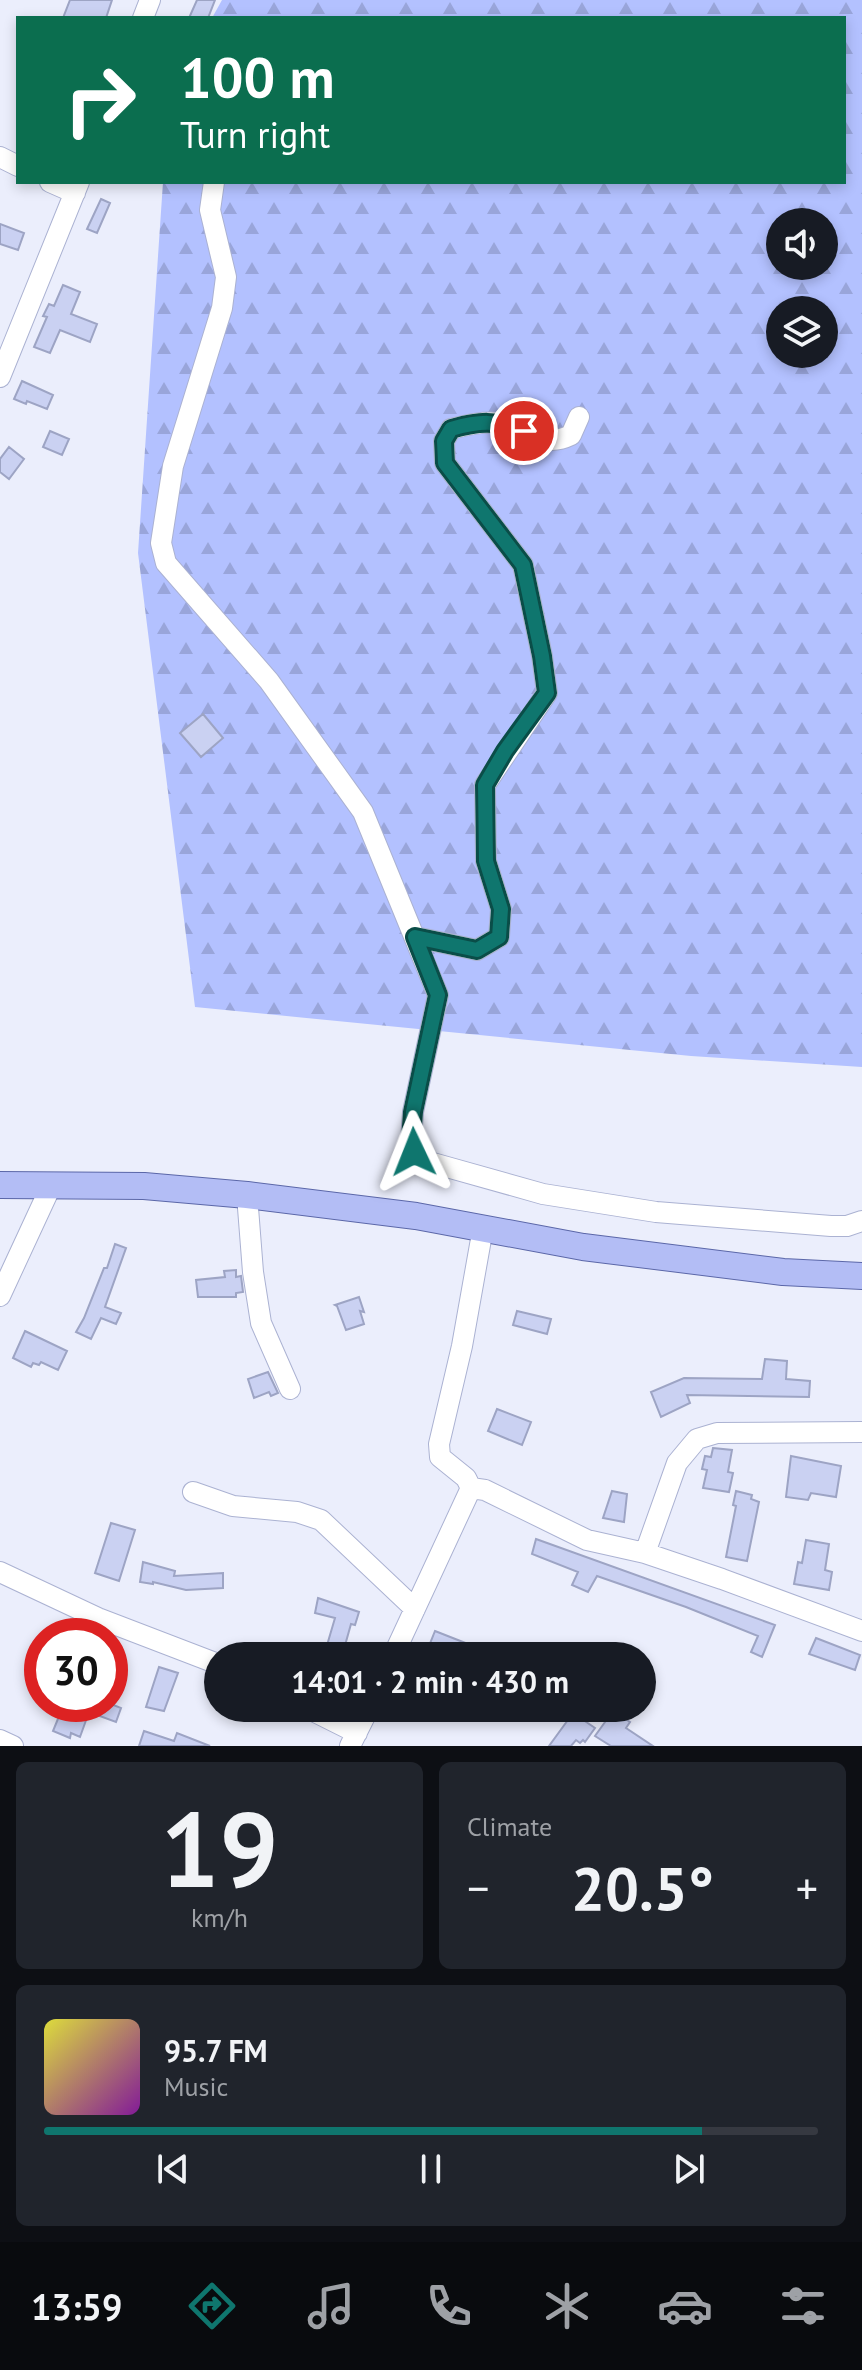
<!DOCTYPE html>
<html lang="en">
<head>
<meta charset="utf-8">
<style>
  body { margin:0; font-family:"PT Sans",sans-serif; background:#20242c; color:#f1f3f6; height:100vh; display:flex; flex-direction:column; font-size:30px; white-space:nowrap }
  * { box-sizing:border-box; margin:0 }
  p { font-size:26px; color:#9ea1a6 }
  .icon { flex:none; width:44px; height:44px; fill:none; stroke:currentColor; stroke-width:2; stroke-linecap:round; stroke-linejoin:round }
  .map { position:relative; height:1746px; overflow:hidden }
  .panel { display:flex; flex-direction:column; gap:16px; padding:16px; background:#0d0f14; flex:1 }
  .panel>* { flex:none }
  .hud { position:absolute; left:16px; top:16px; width:830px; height:168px; border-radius:0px; box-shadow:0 4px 12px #0003; background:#0b6e4f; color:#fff; overflow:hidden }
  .controls { position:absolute; left:766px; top:208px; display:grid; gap:16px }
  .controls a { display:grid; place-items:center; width:72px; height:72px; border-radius:50%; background:#171b24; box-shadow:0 4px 12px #0003; font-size:40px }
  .speed { position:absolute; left:24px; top:1618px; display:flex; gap:16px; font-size:40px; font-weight:700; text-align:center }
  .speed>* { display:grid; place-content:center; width:104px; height:104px; border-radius:50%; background:#171b24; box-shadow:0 4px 12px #0003; line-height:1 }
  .speed .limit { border:12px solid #d22; background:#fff; color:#111 }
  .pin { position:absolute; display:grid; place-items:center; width:68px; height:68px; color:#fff; margin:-34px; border:4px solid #fff; border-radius:50%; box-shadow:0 2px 8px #0007 }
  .me { position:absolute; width:88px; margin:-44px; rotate:358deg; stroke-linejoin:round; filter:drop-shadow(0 0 6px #0008) }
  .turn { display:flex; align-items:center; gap:28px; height:168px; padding:0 32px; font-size:36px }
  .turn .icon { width:104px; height:104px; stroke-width:2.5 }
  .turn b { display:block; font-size:56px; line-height:68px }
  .big { font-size:60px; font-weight:700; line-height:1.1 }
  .panel .tile { flex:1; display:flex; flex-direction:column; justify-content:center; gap:12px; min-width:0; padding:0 28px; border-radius:12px; background:#20242c }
  .panel .dial { align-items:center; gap:0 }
  .dial b { font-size:104px; line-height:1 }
  .song { display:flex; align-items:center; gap:24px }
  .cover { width:96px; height:96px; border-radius:12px; background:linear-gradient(135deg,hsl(60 70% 55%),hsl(290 70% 35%)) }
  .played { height:8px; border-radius:4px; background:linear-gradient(90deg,#0f766e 85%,#363941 85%) }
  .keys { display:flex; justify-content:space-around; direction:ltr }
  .heat { display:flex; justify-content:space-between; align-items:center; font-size:44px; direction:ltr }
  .panel .tiles { flex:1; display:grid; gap:16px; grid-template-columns:1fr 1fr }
  .tile:last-child { grid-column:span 2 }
  .trip { position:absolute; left:204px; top:1642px; width:452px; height:80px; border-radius:40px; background:#171b24; box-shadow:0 4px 12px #0003; font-weight:700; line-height:80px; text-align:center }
  .menu { display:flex; height:128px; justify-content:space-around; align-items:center; background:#090b0e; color:#9ea1a6 }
  .menu .icon { width:56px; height:56px }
  .menu .current { color:#0f766e }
  .menu b { font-size:36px; color:#f1f3f6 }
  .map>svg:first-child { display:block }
  .forest { fill:url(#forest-firs); fill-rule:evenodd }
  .building { fill:#cad1f2; stroke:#9da4c4; stroke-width:2 }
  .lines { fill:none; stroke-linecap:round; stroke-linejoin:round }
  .minor-casing { stroke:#abb2d2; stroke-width:22 }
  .major-casing { stroke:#5b67a8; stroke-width:28 }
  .minor { stroke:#fff; stroke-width:20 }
  .major { stroke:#b3bdf5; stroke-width:26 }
  .route-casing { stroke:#0a4d48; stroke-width:20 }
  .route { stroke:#0f766e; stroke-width:14 }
</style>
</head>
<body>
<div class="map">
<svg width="862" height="1746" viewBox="0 0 862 1746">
  <defs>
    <pattern id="forest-firs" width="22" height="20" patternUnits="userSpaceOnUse" patternTransform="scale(2)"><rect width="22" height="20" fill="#b3c1ff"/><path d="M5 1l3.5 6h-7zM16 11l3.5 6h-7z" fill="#99a5da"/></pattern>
  </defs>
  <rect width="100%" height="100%" fill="#ebeefc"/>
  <!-- forest -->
  <path class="forest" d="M222 0H862V1067L691 1056 195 1007 138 553 163 182H844V18H212ZM780 222H824V266H780ZM780 310H824V354H780Z"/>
  <!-- building -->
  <path class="building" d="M70 0H112L106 18H63Z
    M197 0H215L208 18H189Z
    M101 199 110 203 97 233 87 229Z
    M0 224 24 233 18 250 0 244Z
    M63 285 80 292 71 314 97 324 90 342 60 330 50 353 34 347 47 317 43 316 49 304 54 306Z
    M22 381 53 395 47 409 27 401 26 404 14 399Z
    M50 431 69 439 62 455 43 447Z
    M9 447 24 459 9 479 0 472V459Z
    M203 714 223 738 201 757 180 733Z
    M115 1244 126 1248 105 1307 121 1313 116 1324 101 1318 91 1339 76 1332 84 1318 104 1268H107Z
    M236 1270V1277L241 1276 243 1292 236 1293V1297H198L196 1280 225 1277 224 1271Z
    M359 1297 364 1312 360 1311 364 1324 346 1330 337 1306 335 1305Z
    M517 1311 551 1319 547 1334 513 1325Z
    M25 1331 67 1351 58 1370 41 1362 39 1365 33 1363 31 1367 13 1358Z
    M765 1359 787 1361 786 1379 810 1381 809 1397 687 1395 690 1403 661 1417 651 1392 684 1378 762 1379Z
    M268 1372 278 1393 271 1396 269 1392 254 1398 248 1379Z
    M497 1409 531 1422 522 1445 488 1431Z
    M713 1448 732 1450 728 1472 733 1473 729 1492 703 1488 707 1470 702 1469 705 1456 711 1457Z
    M791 1456 841 1466 836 1497 811 1493 808 1500 786 1497Z
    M612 1491 627 1494 624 1522 603 1518Z
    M736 1491 752 1495 751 1499 759 1502 747 1561 726 1557 736 1506 733 1505Z
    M111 1523 135 1530 119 1581 95 1573Z
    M536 1539 775 1625 762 1657 751 1652 758 1636 686 1607 597 1576 588 1592 572 1585 578 1572 532 1554Z
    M806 1540 829 1544 825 1570 832 1572 829 1590 794 1584 798 1562 802 1563Z
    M143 1562 175 1571 174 1576 223 1573V1588L186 1590 153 1582V1584L140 1582Z
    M318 1598 359 1612 355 1625 351 1624 342 1656 325 1652 335 1618 315 1613Z
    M435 1631 496 1655V1656H425Z
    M816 1638 860 1655 855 1670 809 1654Z
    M159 1667 178 1673 164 1711 146 1707Z
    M64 1704H111L121 1708 116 1722 89 1712 80 1737 71 1733 70 1738 53 1731Z
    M613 1711 630 1722 626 1728 653 1746H611L595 1736Z
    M573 1713 595 1728 585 1742 583 1740 580 1743 576 1740 571 1746H549Z
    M144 1731 174 1741 177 1733 210 1746H139Z"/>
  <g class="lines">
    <defs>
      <path id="minor" d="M143 18 150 0
        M0 157 18 166
        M50 182 75 193
        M214 182 210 210 226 277 222 308 173 466 161 543 166 563 269 681 363 812 438 995 413 1112 411 1140 414 1152 422 1160 543 1194 656 1212 831 1226H847L862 1221
        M0 377 79 182
        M415 937 477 950 499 937 501 909 486 861 485 785 547 693 542 656 523 565 445 463 444 441 451 429C467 425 483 421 500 423 529 426 540 450 571 435L579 417
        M247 1195 253 1272 261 1323 290 1389
        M0 1296 51 1186
        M471 1488 485 1490 587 1540 645 1553 722 1579 862 1631
        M193 1492 233 1506 297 1512 321 1520 415 1609
        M645 1553 677 1463 697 1439 717 1433 862 1432
        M0 1572 98 1618 218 1664
        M393 1656 471 1488 466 1478 440 1457 439 1444 462 1346 483 1228
        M307 1708 357 1733
        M0 1740 13 1746
        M350 1746 369 1708"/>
      <path id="major" d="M0 1185 144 1186 247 1195 416 1216 583 1247 783 1272 862 1276"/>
    </defs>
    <!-- minor casing -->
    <use href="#minor" class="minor-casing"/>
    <!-- major casing -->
    <use href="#major" class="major-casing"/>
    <!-- minor -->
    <use href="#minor" class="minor"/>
    <!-- major -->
    <use href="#major" class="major"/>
  </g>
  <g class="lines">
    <defs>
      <path id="route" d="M414 1152 411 1140 413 1112 438 995 415 937 477 950 499 937 501 909 486 861 485 785 505 751 547 693 542 656 523 565 445 463 444 441 451 429C479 421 496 420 524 431"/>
    </defs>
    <!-- route casing -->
    <use href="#route" class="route-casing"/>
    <!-- route -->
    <use href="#route" class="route"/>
  </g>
</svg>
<div class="controls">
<a><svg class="icon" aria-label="sound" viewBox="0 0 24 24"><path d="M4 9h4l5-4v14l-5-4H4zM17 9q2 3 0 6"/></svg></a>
<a><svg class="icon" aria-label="layers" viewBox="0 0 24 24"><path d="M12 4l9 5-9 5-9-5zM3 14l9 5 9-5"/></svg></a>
</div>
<div class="speed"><div class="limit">30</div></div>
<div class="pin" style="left:524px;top:431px;background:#d93025"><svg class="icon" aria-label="arrive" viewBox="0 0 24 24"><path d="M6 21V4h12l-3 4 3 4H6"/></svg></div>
<svg class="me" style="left:414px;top:1152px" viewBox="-20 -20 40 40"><path d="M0-17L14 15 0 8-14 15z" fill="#0f766e" stroke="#fff" stroke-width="4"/></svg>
<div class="trip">14:01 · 2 min · 430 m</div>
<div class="hud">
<div class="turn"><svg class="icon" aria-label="right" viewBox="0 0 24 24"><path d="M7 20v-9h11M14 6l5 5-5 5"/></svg><div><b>100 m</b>Turn right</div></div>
</div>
</div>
<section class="panel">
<div class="tiles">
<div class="tile dial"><b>19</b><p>km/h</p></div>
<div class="tile"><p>Climate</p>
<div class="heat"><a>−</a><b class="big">20.5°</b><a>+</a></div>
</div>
<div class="tile">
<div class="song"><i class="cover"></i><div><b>95.7 FM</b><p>Music</p></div></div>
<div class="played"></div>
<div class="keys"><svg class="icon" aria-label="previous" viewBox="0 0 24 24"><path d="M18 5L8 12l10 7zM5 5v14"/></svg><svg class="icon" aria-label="pause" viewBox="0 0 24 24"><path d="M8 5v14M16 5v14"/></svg><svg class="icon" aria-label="next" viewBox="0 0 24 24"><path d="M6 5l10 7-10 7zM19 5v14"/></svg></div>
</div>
</div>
</section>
<nav class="menu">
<b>13:59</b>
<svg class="icon current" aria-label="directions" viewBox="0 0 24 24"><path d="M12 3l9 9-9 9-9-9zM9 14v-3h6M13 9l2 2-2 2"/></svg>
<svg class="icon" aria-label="music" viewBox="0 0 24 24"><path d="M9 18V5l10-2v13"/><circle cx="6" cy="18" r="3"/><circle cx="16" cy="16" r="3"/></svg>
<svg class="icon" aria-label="phone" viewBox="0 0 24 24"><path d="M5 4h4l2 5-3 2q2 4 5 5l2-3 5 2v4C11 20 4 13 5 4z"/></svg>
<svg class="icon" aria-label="climate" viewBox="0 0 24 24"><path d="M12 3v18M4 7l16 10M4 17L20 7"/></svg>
<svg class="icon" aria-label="car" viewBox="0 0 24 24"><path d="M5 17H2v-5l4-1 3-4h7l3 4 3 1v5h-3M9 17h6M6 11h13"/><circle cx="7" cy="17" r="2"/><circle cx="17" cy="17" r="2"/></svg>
<svg class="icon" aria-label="filters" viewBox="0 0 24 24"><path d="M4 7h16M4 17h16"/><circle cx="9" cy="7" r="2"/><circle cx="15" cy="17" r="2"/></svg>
</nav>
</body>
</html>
